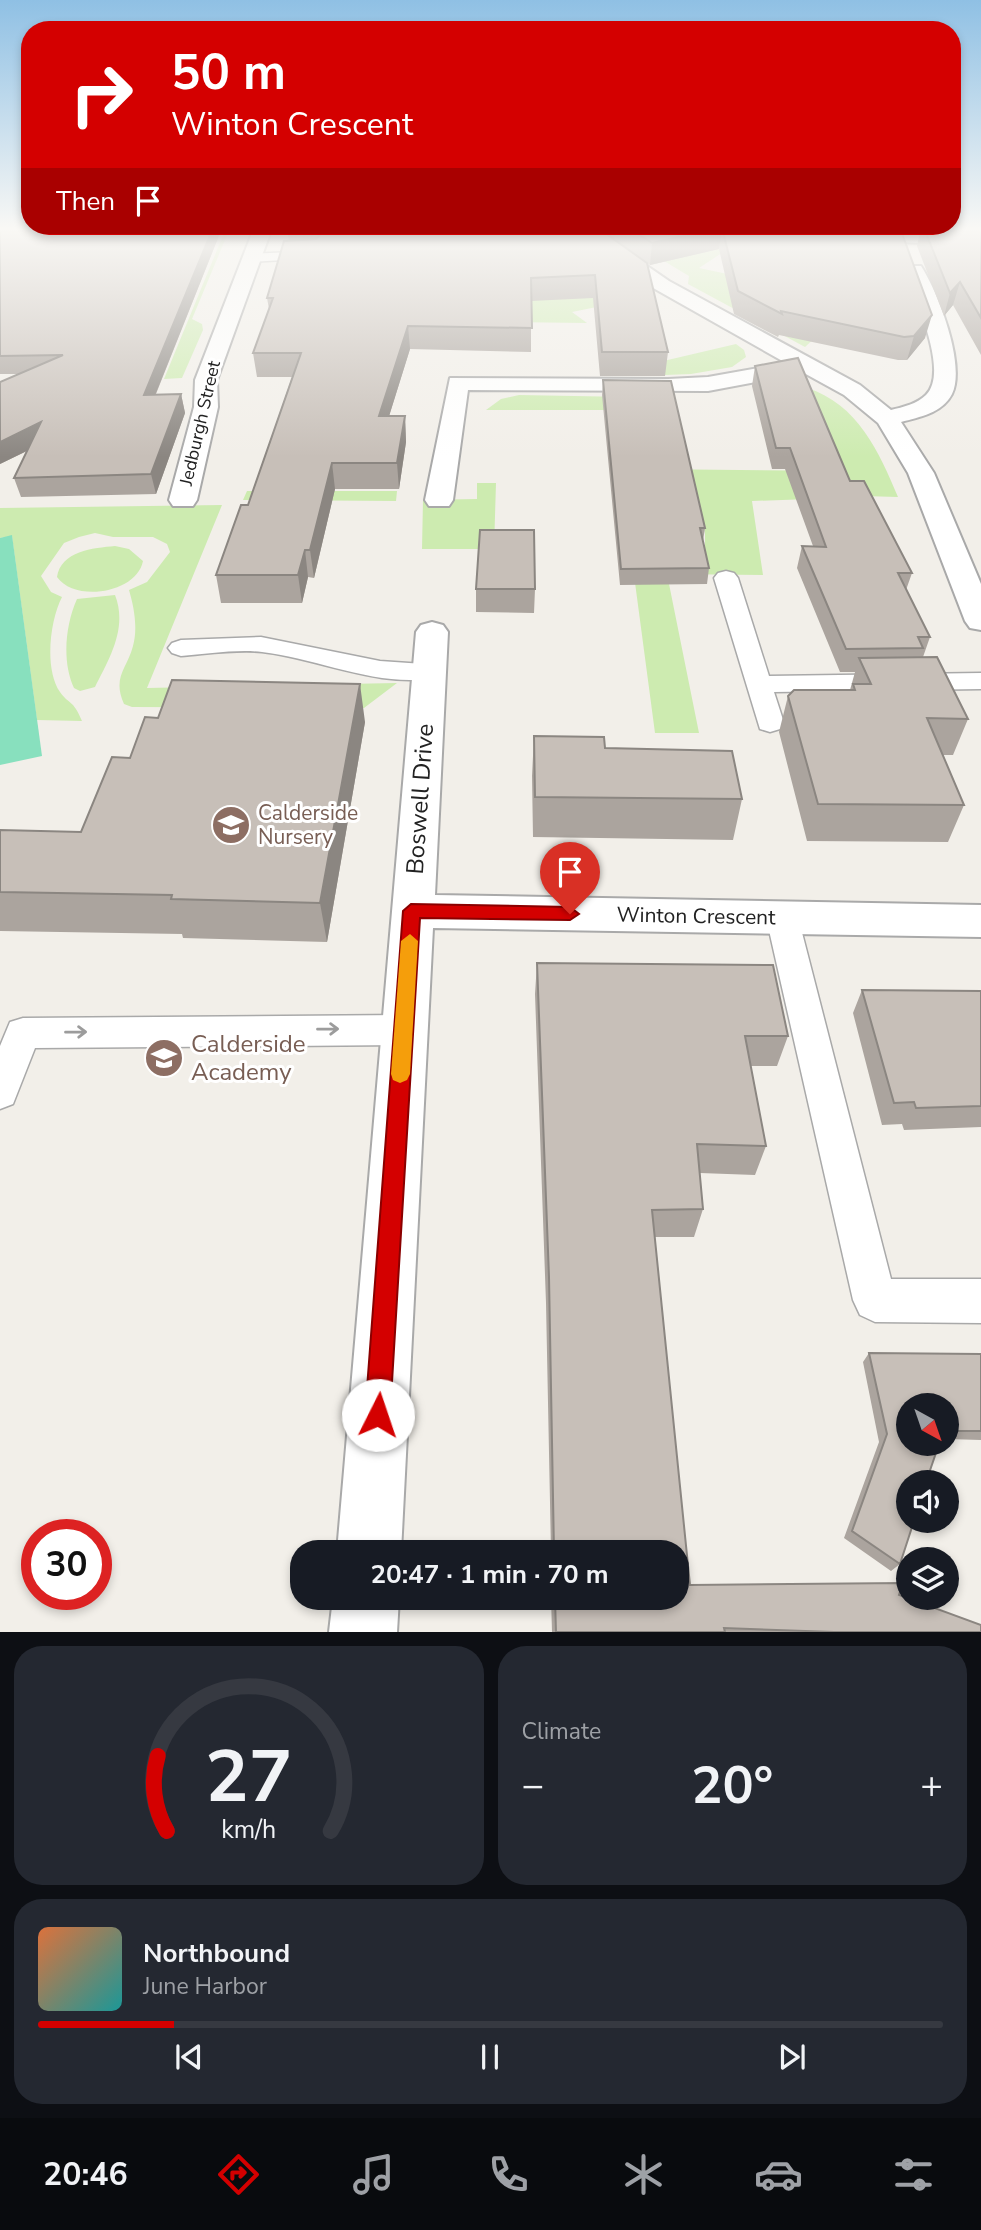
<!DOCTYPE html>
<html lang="en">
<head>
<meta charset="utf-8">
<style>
  body { margin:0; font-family:"Nunito Sans",sans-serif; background:#242831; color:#f1f3f6; height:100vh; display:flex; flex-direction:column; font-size:26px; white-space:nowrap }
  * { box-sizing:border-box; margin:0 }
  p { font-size:23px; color:#9ea1a6 }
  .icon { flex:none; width:38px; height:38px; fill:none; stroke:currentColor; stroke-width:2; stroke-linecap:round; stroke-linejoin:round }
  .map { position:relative; height:1632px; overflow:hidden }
  .side { display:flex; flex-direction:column; gap:14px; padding:14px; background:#0d0f14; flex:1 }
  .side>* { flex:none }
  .banner { position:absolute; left:21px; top:21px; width:940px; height:214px; border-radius:28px; box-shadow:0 4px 10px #0003; background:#d40000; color:#fff; overflow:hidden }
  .needle { width:46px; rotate:140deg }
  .fabs { position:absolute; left:896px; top:1393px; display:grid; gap:14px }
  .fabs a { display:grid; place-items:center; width:63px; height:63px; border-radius:50%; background:#171b24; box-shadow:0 4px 10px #0003; font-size:35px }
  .speed { position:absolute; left:21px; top:1519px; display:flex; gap:14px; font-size:35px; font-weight:700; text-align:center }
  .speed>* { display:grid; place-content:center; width:91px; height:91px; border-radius:50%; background:#171b24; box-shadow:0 4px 10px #0003; line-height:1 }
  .speed .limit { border:10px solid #d22; background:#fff; color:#111 }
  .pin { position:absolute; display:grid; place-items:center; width:60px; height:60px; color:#fff; margin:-72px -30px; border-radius:50% 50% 50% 0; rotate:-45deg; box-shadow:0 0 7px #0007 }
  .pin .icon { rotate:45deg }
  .me { position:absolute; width:77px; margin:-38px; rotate:4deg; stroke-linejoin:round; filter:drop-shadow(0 0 5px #0008) }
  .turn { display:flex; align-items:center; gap:24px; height:147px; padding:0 35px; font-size:32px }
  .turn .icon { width:91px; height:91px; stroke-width:2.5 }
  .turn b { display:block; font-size:49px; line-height:60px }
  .then { display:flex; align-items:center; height:66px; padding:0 35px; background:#0003; gap:14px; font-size:26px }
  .big { font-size:52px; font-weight:700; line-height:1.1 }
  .side .card { flex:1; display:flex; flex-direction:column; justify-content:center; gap:10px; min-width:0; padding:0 24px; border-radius:28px; background:#242831 }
  .side .dial { align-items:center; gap:0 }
  .dial svg { height:182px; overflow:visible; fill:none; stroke:#363941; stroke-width:7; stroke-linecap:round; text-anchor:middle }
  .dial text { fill:#f1f3f6; stroke:none }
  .song { display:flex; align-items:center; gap:21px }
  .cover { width:84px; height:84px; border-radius:10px; background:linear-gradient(135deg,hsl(20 70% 55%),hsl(180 70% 35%)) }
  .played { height:7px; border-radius:4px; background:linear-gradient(90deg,#d40000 15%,#363941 15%) }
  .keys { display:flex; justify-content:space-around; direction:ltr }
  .heat { display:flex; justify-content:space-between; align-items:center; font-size:38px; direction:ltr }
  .side .tiles { flex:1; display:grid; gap:14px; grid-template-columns:1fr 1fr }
  .card:last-child { grid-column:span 2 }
  .trip { position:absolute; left:290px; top:1540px; width:399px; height:70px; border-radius:28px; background:#171b24; box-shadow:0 4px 10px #0003; font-weight:700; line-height:70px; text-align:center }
  .dock { display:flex; height:112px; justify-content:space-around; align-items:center; background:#090b0e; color:#9ea1a6 }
  .dock .icon { width:49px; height:49px }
  .dock .active { color:#d40000 }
  .dock b { font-size:32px; color:#f1f3f6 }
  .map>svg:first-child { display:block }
  .grass { fill:#cdebb0 }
  .pitch { fill:#88e0be }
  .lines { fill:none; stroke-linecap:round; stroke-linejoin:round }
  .lane-casing { stroke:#a9a9a9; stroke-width:3 }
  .street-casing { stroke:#a9a9a9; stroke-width:4 }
  .lane { fill:#fff; fill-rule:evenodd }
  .street { fill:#fff; fill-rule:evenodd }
  .wall { fill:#aba49e }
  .shaded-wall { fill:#8b8681 }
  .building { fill:#c7bfb8; stroke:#8b8681; stroke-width:2 }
  .oneway { stroke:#9c9c9c }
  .route { fill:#d40000; stroke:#8a0000; stroke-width:2 }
  .slow { fill:#f59e0b }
  .labels { text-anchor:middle; stroke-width:6; stroke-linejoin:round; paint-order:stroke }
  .far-street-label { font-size:18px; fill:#222; stroke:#fff }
  .education-label { font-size:21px; fill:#785e54; stroke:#fff; text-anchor:start }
  .street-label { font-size:21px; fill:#222; stroke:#fff }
  .near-street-label { font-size:24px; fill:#222; stroke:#fff }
  .near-education-label { font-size:24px; fill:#785e54; stroke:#fff; text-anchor:start }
</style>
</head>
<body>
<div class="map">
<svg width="981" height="1632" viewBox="0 0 981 1632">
  <rect width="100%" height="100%" fill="#f2efe9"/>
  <!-- grass -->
  <path class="grass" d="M226 228H230L192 319 202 324 203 330 182 378 164 379Z
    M740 241 699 268 737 276 831 323 805 347 688 284 689 276 639 246Z
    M609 289 651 296 572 312 587 323 369 320Z
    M736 344 744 350 746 357 732 367 691 374 665 375 642 366Z
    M807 388C858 404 879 452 898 497L828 495 810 499 752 501 763 575 667 574 699 733H655L630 545H705V533L695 492 643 469 842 471Z
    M519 395 629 397 632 410H486L501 399Z
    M477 483H496L494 549H422L423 500 477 499Z
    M247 491H397L396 501 243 500Z
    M222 505 147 688 397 683 364 708 132 707 124 704C112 677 127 669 133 646 138 628 134 607 129 590L147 582 170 552 167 544 153 537H113L95 533 79 537 64 543 41 576 51 592 62 597C50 620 44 669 60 692 69 705 73 699 82 721L37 720 12 536 0 538V508Z
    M115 546 129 549 143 561C137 593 75 603 57 577 61 551 93 548 115 546Z
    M115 595C128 628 109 659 95 687L80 691 74 688C62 662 65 626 77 599Z"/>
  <!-- pitch -->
  <path class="pitch" d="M12 535 42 756 0 765V538Z"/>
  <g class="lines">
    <defs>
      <path id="lane" d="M313 251 320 255 318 258 250 262 243 258 250 254Z
        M726 571 734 573 738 578 769 676 981 673V689L774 692 784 723 780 729 770 732 760 729 714 578 718 573Z
        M261 637 380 661 438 665 442 671 438 677C383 690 317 658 262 652 236 649 207 654 181 656L172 653 168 648 172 643 181 640Z
        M782 904 794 908 798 917 891 1279H981V1323L875 1322 860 1315 853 1300 766 917 770 908Z
        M403 1015 416 1019 421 1030 416 1041 403 1045 35 1048 13 1104 0 1109V1046L10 1022 23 1018Z"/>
      <path id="street" d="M254 228H272L217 380 218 407 197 500 193 506H173L169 500 194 407 195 380Z
        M572 228H592L669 281 860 385 891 410C903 407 917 404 926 395 950 372 914 296 905 270L907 266H921C938 292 966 365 952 394 942 413 920 417 901 422L934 473 981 584V630L970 628 965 621 908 473 878 423 844 395 804 373 708 391 468 390 453 500 449 506H429L425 500 450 378 668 379 708 377 786 363 655 289Z
        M850 231 971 235 980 240 971 245 844 240 841 236 844 232Z
        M432 622 443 625 448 632 435 895 981 905V937L433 928 401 1552H337L416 632 421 625Z
        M333 1598H399L397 1632H329Z"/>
    </defs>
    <!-- lane casing -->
    <use href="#lane" class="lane-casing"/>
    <!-- street casing -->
    <use href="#street" class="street-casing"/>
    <!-- lane -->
    <use href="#lane" class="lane"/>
    <!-- street -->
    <use href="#street" class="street"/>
  </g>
  <!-- wall -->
  <path class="wall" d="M0 228H222L156 394H181L185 413 156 494 21 497 14 478 27 451 0 464 20 374H0Z
    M981 228V355L953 305 944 316 917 246 920 232 900 231 925 338 907 360H898L779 335 778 337 734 314 719 249 650 265 629 250 668 352 665 376H600L593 298 531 301V352L410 349 389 416H405L406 442 399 489H335L314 578 308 577 302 603H221L216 575 248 505 292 377H257L253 353 269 309 267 298 289 241 287 229Z
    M755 366 850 481 912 573 906 590 930 637 923 657 968 719 953 755H942L964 805 948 842 807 841 779 732 788 696 850 690 855 672H840L797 568 802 546H813L785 469H772L752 386Z
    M603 380 705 528 703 541 709 568 707 584 620 585 602 395Z
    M476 589H535L534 613 476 612Z
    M365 722 327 942 183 938 182 934 0 931V830L81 832 130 758Z
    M534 736 605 748 742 799 733 840 533 837 532 776Z
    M537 963 788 1036 777 1066H751L766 1146 755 1175 700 1173 703 1209 694 1237H655L690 1585 899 1595 981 1632H552L551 1598H677V1552H551L546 1303 535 994Z
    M862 990 981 991V1127L904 1130 902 1124 882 1125 853 1013Z
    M869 1353 981 1354V1440L947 1439V1405L900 1564 891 1571 844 1538 879 1442 863 1362Z"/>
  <!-- shaded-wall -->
  <path class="shaded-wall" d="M213 228H222L148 413 144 395Z
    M719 228H722L719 249 650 265 652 243Z
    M960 282 953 305 944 316 950 293Z
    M932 315 925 338 907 360 914 336Z
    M408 326 410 349 381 442 379 416Z
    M181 394 185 413 156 494 151 474Z
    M405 416 406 442 399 489 397 463Z
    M41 422 47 441 0 464V442Z
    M332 463 335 489 314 578 310 550Z
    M305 550 308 577 302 603 298 575Z
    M360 684 365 722 327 942 320 903Z"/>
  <!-- building -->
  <path class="building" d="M0 228H213L144 395 181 394 151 474 14 478 41 422 0 442V382L63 355 0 356Z
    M312 228H598L647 263 668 352H602L595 275 531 278 532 328 408 326 379 416H405L397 463H332L310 550H305L298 575H216L241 505H248L301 353H253L273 298H267L284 241 316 239 320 235Z
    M629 228H719L652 243Z
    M722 228H900L932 315 914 336 904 337 781 311 782 314 738 291Z
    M924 228H981V318L960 282 950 293Z
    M798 358 850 481H864L912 573H898L930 637H918L923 648 846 649 802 546 826 547 790 448H776L755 366Z
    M603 380 671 381 705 528H700L709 568 621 569Z
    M480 530H534L535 589H476Z
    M937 657 968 719 927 718 964 805 818 804 788 696 794 690H855L853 684H871L859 658Z
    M172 680 360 684 320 903 171 899 172 895 0 892V830L81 832 112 757 130 758 145 717 158 718Z
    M534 736 604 737 605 748 732 751 742 799 535 797Z
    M537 963 773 965 788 1036H745L766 1146 697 1144 703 1209 652 1210 690 1585 903 1583 899 1595 981 1625V1632H834L724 1628 725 1632H556L555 1598H677V1552H554L549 1277Z
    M862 990 981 991V1106L916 1108 914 1102 894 1103Z
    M869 1353 981 1354V1431H947V1405H908V1444H939L926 1482H908V1521H914L900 1564 852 1531 887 1434Z"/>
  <!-- one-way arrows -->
  <defs><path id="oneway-shaft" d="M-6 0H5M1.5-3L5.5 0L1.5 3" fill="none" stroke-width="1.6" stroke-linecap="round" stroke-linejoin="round" transform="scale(1.75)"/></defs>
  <g class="oneway">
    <use href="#oneway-shaft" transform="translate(328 1029) rotate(-1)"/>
    <use href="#oneway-shaft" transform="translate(76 1032) rotate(-1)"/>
  </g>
  <!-- sky -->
  <linearGradient id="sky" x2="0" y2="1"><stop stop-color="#8fc0e4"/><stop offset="0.5" stop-color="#f9f8f5"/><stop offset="1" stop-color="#f9f8f5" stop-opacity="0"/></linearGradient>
  <rect width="981" height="457" fill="url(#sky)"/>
  <!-- route -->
  <path class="route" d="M411 904 570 907 579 914 570 920 420 918 390 1415 387 1423 378 1427 369 1423 365 1415 403 911Z"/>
  <!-- slow -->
  <path class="slow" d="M410 934 418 941 410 1074 407 1080 400 1083 393 1080 391 1074 401 941Z"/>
  <!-- icons -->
  <defs>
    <symbol id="school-disc" viewBox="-11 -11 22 22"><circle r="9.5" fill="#8d6e63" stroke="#fff"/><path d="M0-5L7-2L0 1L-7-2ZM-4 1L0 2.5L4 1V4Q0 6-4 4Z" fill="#fff"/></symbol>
  </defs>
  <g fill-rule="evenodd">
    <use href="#school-disc" x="209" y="803" width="44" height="44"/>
    <use href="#school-disc" x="142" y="1036" width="44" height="44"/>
  </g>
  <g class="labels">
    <!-- far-street labels -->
    <g class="far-street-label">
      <text transform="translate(200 423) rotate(-77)" y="6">Jedburgh Street</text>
    </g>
    <!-- education labels -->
    <g class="education-label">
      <text x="258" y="820">Calderside<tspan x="258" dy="24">Nursery</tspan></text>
    </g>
    <!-- street labels -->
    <g class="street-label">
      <text transform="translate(696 916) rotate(1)" y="7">Winton Crescent</text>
    </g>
    <!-- near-street labels -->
    <g class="near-street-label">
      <text transform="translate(420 799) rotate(-86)" y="8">Boswell Drive</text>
    </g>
    <!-- near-education labels -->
    <g class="near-education-label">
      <text x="191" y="1052">Calderside<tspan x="191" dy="28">Academy</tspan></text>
    </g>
  </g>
</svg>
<div class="fabs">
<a><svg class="needle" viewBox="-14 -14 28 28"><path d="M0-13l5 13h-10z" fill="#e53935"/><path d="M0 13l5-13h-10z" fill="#9ea1a6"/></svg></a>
<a><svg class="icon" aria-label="sound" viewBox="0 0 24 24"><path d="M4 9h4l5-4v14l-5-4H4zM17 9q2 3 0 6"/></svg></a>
<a><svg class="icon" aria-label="layers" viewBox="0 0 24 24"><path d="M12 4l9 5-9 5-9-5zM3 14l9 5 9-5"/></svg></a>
</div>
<div class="speed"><div class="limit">30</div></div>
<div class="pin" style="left:570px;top:914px;background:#d93025"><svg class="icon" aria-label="arrive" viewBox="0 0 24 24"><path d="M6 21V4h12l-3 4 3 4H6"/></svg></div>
<svg class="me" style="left:378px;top:1415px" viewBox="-20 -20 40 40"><circle r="19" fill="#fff"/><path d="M0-13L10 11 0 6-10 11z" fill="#d40000"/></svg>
<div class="trip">20:47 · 1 min · 70 m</div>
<div class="banner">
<div class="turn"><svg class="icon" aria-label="right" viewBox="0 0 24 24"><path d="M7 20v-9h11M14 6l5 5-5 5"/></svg><div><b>50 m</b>Winton Crescent</div></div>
<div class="then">Then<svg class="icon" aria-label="arrive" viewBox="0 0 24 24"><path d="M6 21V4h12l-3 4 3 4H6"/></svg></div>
</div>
</div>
<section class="side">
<div class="tiles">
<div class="card dial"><svg viewBox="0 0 100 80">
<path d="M14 69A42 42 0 1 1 86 69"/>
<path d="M14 69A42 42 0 0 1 10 36" stroke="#d40000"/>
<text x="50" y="56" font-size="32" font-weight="700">27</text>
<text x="50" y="72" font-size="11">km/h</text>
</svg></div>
<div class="card"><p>Climate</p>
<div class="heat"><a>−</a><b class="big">20°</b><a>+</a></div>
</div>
<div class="card">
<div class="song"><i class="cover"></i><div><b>Northbound</b><p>June Harbor</p></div></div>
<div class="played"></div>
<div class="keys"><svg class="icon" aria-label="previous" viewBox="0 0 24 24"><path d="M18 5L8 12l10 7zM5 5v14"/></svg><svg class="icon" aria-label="pause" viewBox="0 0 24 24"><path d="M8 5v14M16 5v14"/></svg><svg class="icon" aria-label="next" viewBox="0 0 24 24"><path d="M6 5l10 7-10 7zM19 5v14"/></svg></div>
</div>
</div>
</section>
<nav class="dock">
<b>20:46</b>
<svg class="icon active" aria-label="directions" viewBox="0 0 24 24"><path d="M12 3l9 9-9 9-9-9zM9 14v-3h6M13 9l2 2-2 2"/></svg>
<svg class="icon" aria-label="music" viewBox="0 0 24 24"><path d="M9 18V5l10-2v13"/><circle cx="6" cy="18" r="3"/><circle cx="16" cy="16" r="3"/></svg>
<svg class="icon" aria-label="phone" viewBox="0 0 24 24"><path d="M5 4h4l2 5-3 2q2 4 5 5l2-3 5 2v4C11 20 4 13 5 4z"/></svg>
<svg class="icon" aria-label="climate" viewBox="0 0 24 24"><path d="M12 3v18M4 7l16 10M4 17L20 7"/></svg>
<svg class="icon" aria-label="car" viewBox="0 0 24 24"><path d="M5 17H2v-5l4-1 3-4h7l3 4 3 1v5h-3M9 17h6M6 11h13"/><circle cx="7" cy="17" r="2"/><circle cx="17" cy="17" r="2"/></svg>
<svg class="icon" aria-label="filters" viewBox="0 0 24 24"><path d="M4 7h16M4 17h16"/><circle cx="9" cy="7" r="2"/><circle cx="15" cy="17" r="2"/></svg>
</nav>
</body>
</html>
